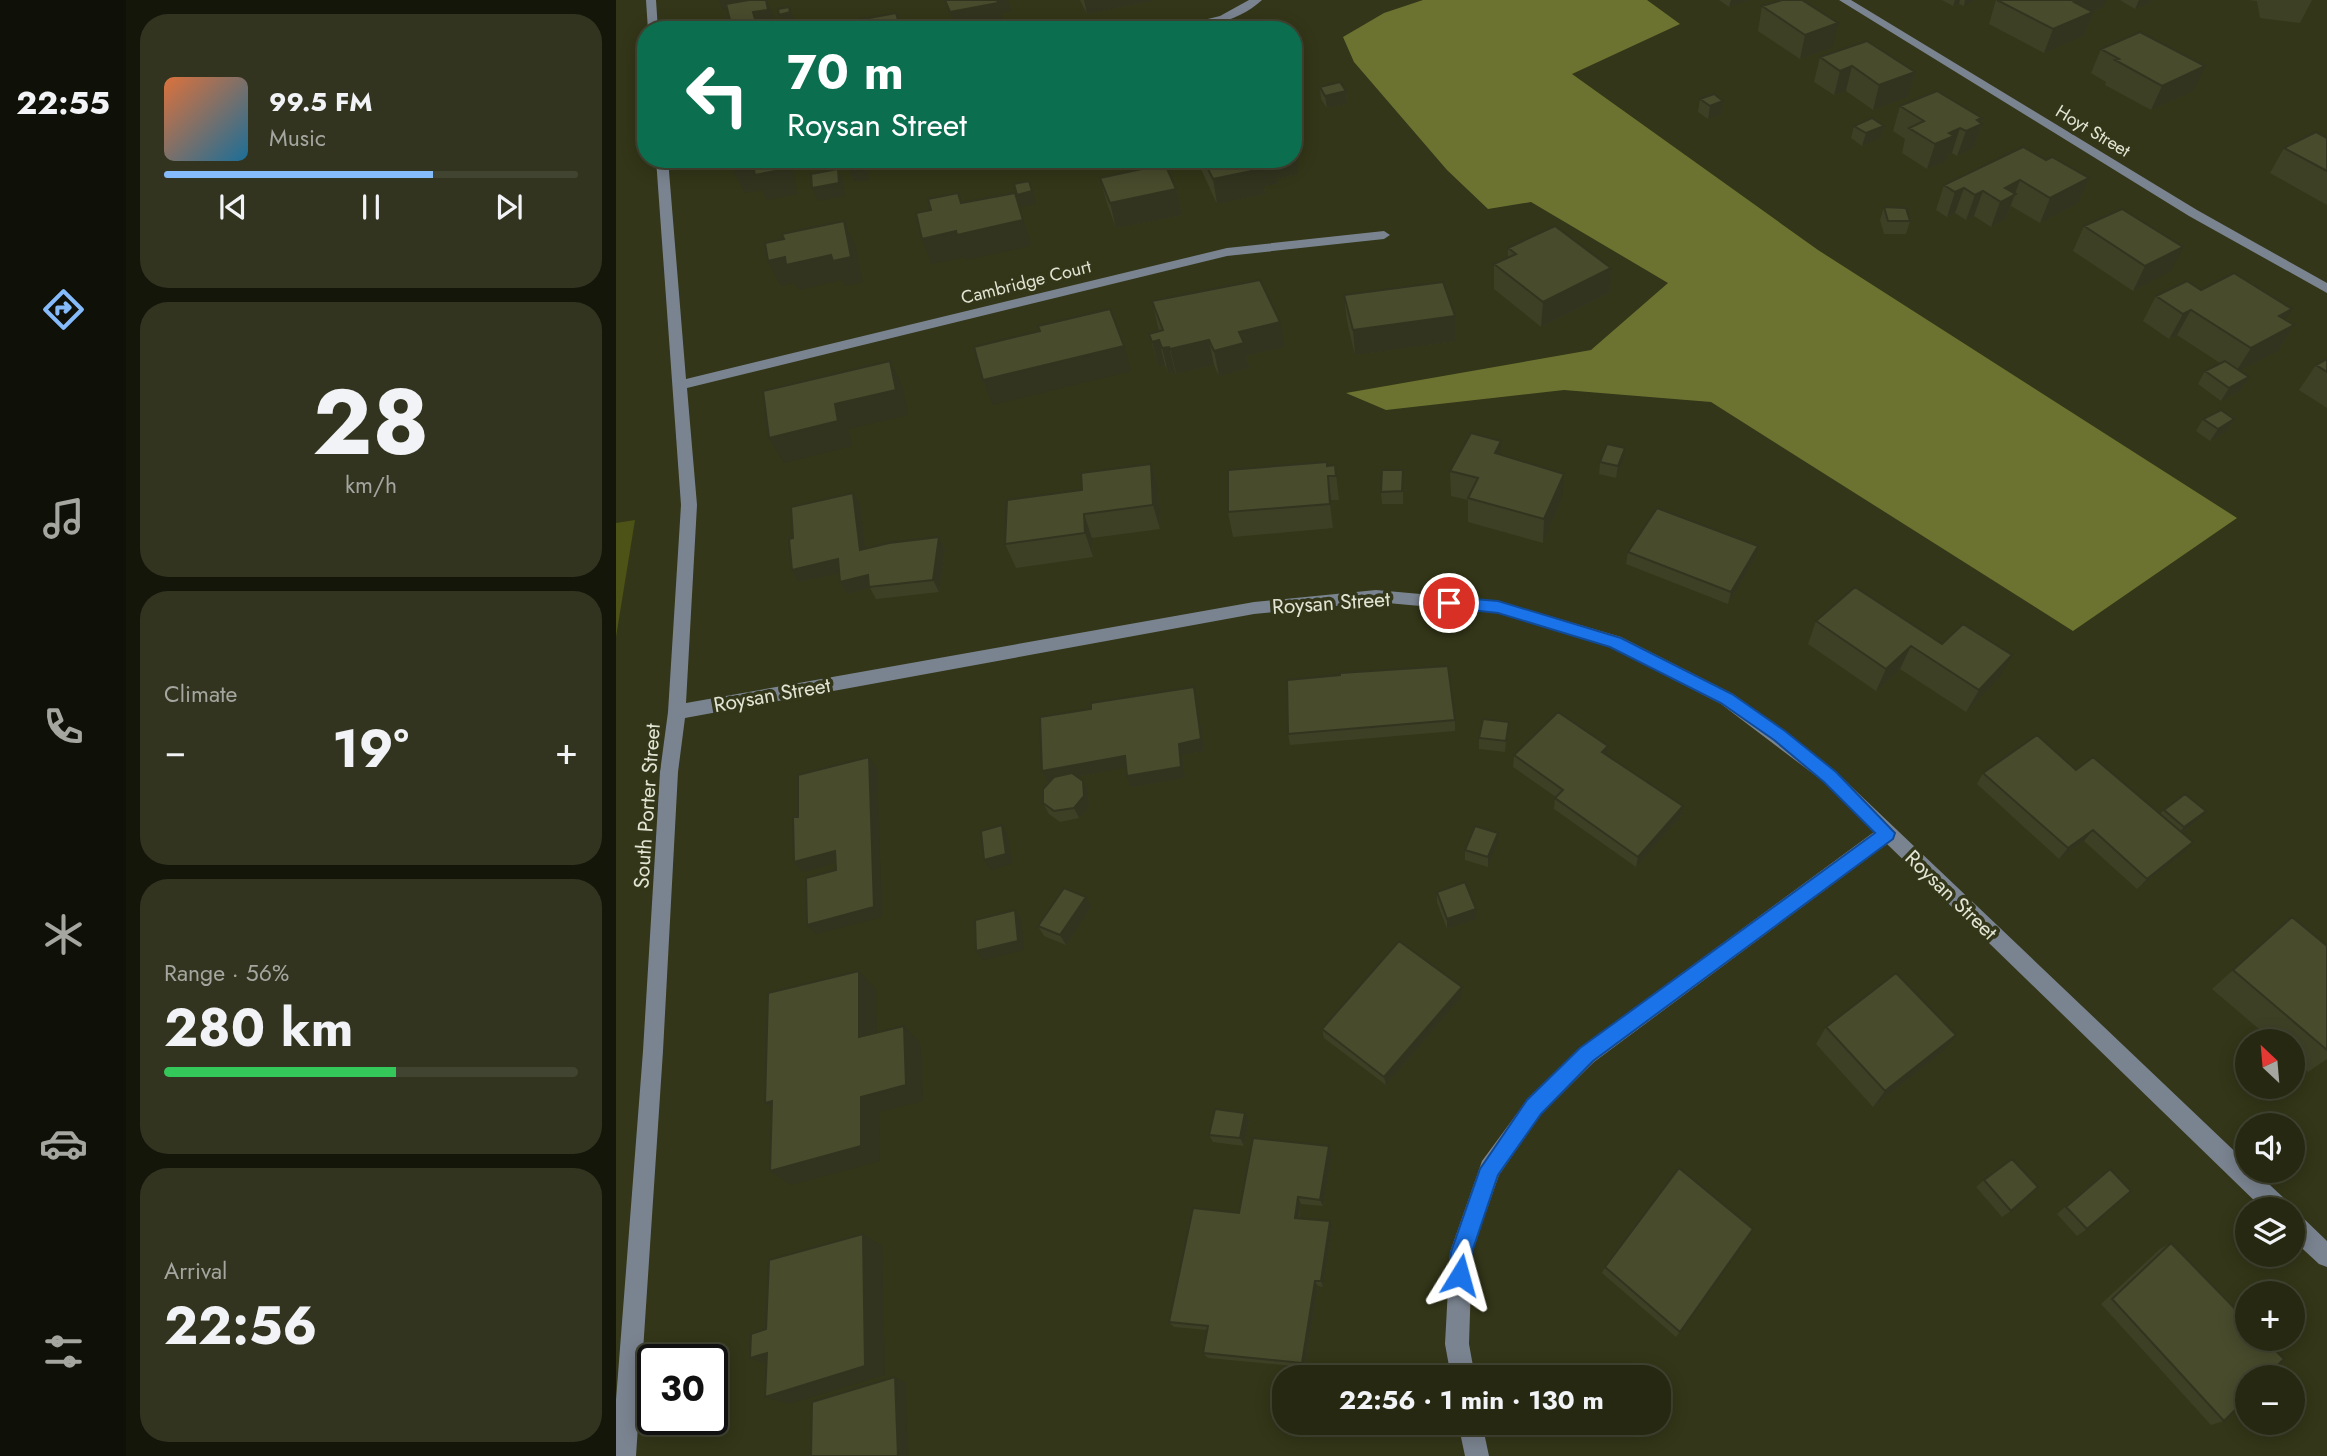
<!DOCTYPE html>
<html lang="en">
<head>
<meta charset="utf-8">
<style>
  body { margin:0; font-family:Jost,sans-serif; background:#323420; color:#f1f3f6; height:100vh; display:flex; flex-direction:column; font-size:26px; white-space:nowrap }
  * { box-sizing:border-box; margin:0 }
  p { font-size:23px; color:#a4a69f }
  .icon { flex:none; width:38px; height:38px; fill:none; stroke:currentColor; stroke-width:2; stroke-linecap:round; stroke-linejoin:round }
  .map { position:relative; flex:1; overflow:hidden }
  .panel { display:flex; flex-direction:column; gap:14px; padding:14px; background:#15160a; width:490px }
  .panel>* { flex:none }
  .banner { position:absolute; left:21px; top:21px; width:665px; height:147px; border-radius:28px; box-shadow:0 4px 18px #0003,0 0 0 2px #424432; background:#0b6e4f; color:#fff; overflow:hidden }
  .needle { width:46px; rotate:334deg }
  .tools { position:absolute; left:1619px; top:1029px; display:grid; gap:14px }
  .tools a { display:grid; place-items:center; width:70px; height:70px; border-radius:50%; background:#262812; box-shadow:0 4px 18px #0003,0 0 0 2px #424432; font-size:35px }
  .speed { position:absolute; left:21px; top:1344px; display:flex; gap:14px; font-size:35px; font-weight:700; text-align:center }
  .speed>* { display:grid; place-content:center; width:91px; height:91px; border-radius:50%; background:#262812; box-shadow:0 4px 18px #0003,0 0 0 2px #424432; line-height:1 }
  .speed .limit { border:4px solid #111; border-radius:10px; background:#fff; color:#111 }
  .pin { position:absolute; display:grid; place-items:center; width:60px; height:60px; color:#fff; margin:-30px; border:4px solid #fff; border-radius:50%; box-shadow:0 2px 7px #0007 }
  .me { position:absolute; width:77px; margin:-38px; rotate:8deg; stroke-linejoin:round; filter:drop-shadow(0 0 5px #0008) }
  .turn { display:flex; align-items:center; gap:24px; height:147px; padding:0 35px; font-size:32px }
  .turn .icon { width:91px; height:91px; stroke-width:2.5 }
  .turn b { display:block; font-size:49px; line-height:60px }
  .big { font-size:52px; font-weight:700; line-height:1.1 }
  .panel .tile { flex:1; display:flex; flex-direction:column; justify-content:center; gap:10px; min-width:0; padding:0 24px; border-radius:28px; background:#323420 }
  .panel .dial { align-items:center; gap:0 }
  .dial b { font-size:91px; line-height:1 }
  .song { display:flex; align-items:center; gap:21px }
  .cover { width:84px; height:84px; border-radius:10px; background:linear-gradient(135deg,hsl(20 70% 55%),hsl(200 70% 35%)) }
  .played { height:7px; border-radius:4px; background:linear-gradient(90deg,#86bbfb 65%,#424432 65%) }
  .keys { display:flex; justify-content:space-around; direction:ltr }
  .heat { display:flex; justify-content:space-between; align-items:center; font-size:38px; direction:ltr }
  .charge { height:10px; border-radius:5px; background:linear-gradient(90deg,#34c759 56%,#424432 0) }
  .trip { position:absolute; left:656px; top:1365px; width:399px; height:70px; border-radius:28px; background:#262812; box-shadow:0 4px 18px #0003,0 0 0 2px #424432; font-weight:700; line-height:70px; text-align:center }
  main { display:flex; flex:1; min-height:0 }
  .tab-bar { display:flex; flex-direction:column; width:126px; justify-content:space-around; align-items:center; background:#0f1007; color:#a4a69f }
  .tab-bar .icon { width:49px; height:49px }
  .tab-bar .selected { color:#86bbfb }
  .tab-bar b { font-size:32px; color:#f1f3f6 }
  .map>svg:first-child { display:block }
  .green { fill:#4d5216 }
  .forest { fill:#6c7331 }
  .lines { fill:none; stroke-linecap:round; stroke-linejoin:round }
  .minor { fill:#7a8490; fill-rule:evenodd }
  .wall { fill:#3e4026 }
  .shaded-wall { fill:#32341f }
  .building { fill:#484b2c; stroke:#32341f; stroke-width:2 }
  .route { fill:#1a73e8; stroke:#114b97; stroke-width:2 }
  .labels { text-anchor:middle; stroke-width:7; stroke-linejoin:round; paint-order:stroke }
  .far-street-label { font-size:18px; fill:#e2e5d3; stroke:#333618 }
  .street-label { font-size:21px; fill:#e2e5d3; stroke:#333618 }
</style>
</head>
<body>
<main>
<nav class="tab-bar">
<b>22:55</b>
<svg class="icon selected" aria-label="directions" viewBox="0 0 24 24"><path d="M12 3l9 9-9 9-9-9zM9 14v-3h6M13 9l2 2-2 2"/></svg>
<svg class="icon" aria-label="music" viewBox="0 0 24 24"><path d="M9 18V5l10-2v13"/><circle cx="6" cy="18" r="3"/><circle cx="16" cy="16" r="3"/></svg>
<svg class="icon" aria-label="phone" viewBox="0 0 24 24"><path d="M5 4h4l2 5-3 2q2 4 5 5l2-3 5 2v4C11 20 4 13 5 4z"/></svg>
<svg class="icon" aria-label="climate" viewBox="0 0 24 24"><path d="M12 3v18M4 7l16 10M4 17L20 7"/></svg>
<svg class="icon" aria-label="car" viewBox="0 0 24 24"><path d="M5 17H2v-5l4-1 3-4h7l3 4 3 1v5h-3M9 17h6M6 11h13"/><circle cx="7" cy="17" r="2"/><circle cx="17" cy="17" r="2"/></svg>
<svg class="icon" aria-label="filters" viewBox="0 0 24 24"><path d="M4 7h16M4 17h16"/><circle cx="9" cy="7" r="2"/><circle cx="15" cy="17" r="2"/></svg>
</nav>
<section class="panel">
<div class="tile">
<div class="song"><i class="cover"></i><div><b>99.5 FM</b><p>Music</p></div></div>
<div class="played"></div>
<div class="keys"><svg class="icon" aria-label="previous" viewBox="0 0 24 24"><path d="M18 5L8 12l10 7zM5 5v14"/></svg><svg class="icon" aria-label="pause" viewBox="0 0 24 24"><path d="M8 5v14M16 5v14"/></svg><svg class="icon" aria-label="next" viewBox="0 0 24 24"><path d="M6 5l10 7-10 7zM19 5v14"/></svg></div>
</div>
<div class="tile dial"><b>28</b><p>km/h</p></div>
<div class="tile"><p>Climate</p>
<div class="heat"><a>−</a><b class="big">19°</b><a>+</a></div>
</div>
<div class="tile"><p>Range · 56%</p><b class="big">280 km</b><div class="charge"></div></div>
<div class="tile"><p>Arrival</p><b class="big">22:56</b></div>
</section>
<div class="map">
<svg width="1711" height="1456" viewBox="0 0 1711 1456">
  <rect width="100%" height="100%" fill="#333618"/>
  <!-- green -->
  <path class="green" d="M19 520 0 637V523Z"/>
  <!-- forest -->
  <path class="forest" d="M807 0H1031L1064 24 956 74 1202 250 1621 518 1457 631 1095 402 948 390 770 410 730 393 975 350 1052 283 915 202 872 209 831 170 738 62 727 37 768 13Z"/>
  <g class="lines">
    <!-- minor -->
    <path class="minor" d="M30 0H40L42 30H32Z
      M633 0H646C620 24 581 30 547 30L604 16Z
      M1223 0H1235L1581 210 1711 283V293L1573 216Z
      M40 159H52L70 379 611 248 768 231 774 235 768 239 611 256 71 388 81 505 70 703 638 602 760 590 882 601 1005 637 1117 694 1169 731 1220 772 1631 1163V1171H1639L1671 1201 1674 1209H1647L1271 844 978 1062 925 1114 883 1175 856 1252 853 1344 859 1377H835L829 1344 834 1252 866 1161 911 1100 964 1048 1258 832 1208 782 1105 704 994 647 882 613 760 602 638 614 69 718 62 772 47 1051 20 1456H0V1400L27 1051 44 772 52 712 65 505Z
      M1676 1212 1684 1215 1711 1241V1267L1703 1264 1676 1239Z
      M842 1423H866L873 1456H849Z"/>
  </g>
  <!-- wall -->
  <path class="wall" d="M464 0H540L471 14Z
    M1103 0H1133L1113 7Z
    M1326 0H1359L1348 6 1343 4 1337 6Z
    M1380 0 1487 7 1477 12 1468 36 1428 53 1373 24Z
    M1504 0H1535L1533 4 1519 9Z
    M1632 0H1696L1684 23 1644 18 1641 1Z
    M1146 6 1216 48 1184 59 1142 31Z
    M1485 49 1577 91 1535 110 1489 85 1490 82 1475 73Z
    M1204 57 1299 72 1292 97 1257 110 1230 91 1218 95 1198 82Z
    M704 87 730 91 731 104 711 108 705 99Z
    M1084 99 1107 101 1105 114 1092 119 1082 112Z
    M1284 106 1366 118 1365 123 1366 124 1358 148 1341 156 1336 153 1332 154 1330 161 1311 169 1286 153 1289 139 1277 131Z
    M1238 126H1268L1264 138 1246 146 1235 138Z
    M1711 138V205L1654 173 1668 148Z
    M583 159H677L682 174 661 179 662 184 648 186 649 194 601 204 585 169Z
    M1430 160 1473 178 1462 203 1424 223 1395 206 1390 219 1375 227 1358 216 1350 220 1339 213 1331 217 1320 210 1328 185Z
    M484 178 560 189 566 215 500 228 491 203Z
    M1268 207 1294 221 1290 234H1268L1264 220Z
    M1468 226 1554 272 1517 291 1457 251Z
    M892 248 995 268 993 293 925 327 878 289V264L892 257Z
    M1585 290 1669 320 1678 325 1662 351 1623 371 1633 377 1625 390 1605 401 1582 384 1589 371 1604 363 1561 335 1553 339 1527 321 1540 296Z
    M728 295 839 316V341L739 355 731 321Z
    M536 301 668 347 630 356 633 368 603 376 598 365 560 374 559 372 552 373 549 365 543 367 533 334 543 331Z
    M1711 359V408L1683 390 1700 365Z
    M1587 419H1618L1610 432 1594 441 1580 431Z
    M885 455 946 498 927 543 852 522V500L835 496 834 471Z
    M1007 461 1000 478 983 474 984 462Z
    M535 464 542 488 544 529 476 538 477 557 400 568 389 544 466 490Z
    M719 465 723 500H715L717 528 617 537 612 512 712 466Z
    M787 482V504H766L765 492Z
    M244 505 249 549 323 537 329 550 323 592 260 599 254 588 231 594 224 582 223 573 183 582Z
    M1012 552 1139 558 1112 604 1010 564Z
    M1200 621 1326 644 1383 678 1350 712 1284 669 1260 691 1192 644Z
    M578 687 581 699 588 751 566 755 569 778 515 787 510 767 460 777 467 781 472 792 473 807 463 818 444 822 433 814 427 803 433 782H432L426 771 475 709Z
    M839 720V731L674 745 672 734Z
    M892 734 889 752 863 749V738Z
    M992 746 990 755 1067 806 1064 817 1020 867 938 809 939 798 940 797 897 767 898 755Z
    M1460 770 1544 814 1548 810 1590 811 1580 822 1566 833 1567 853 1521 889 1468 841 1443 859 1361 784 1367 773Z
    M881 844 872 867 849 860V850Z
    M821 892 860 909V919L831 929 821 902Z
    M475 907 450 945 428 936 422 926Z
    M1676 917 1711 946V1059L1692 1072 1676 1058V1041H1657L1596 989Z
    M846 987V996L770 1085 708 1038 706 1029Z
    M1210 1027 1326 1052 1257 1107 1200 1044Z
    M633 1121 628 1146 597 1142 593 1135Z
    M713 1146 716 1153 707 1206 685 1204 683 1218 716 1228 707 1287 702 1286 689 1367 592 1358 587 1353 591 1330 558 1327 553 1322 623 1213Z
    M1494 1169 1471 1229 1461 1236 1441 1214 1484 1176Z
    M1368 1180 1395 1211 1386 1217 1360 1187Z
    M1137 1229 1060 1337 986 1273 989 1267Z
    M1555 1243 1608 1421 1595 1425 1485 1304 1544 1249Z"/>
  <!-- shaded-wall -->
  <path class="shaded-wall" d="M103 0H149L150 1 107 10Z
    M150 0 160 21 162 30H142L137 12Z
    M380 0H392L395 11 385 13 389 27 376 30H340L334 12Z
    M468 0H540L471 14Z
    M1115 0H1133L1113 7Z
    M1339 0H1344L1343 4 1337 6Z
    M1349 0H1359L1348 6Z
    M1464 0H1490L1487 7 1477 12 1468 36 1428 53 1437 29 1458 2Z
    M1523 0H1535L1533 4 1519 9Z
    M173 7 180 25 169 27 163 15Z
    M1222 23 1216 48 1184 59 1189 35Z
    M1236 66 1230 91 1218 95 1224 71Z
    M1589 66 1577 91 1535 110 1546 86Z
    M1299 72 1292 97 1257 110 1263 85Z
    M730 91 731 104 711 108 709 96Z
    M1107 101 1105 114 1092 119 1094 106Z
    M1366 118 1364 125 1366 124 1358 148 1341 156 1350 131 1361 120Z
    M1268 126 1264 138 1246 146 1250 133Z
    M1344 128 1336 153 1332 154 1330 161 1311 169 1319 144 1333 133Z
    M677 149H679L682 174 661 179 662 184 648 186 649 194 601 204 597 179 642 162 655 159H677Z
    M168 159H175L181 194 151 200 146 190 129 193 116 168Z
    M246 159 250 168 253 180 239 182 233 169Z
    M222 169 227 182 229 196 202 201 196 188Z
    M1473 178 1462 203 1424 223 1434 198Z
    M1404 180 1390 219 1375 227 1389 188Z
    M413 181 420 204 405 207 401 195Z
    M1348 188 1339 213 1331 217 1339 192Z
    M560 189 566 215 500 228 494 203Z
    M1367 191 1358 216 1350 220 1359 195Z
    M399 193 415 246 350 260 349 257 316 264 306 239Z
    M228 221 239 246 247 282 229 286 226 280 183 290 179 283 165 286 152 261Z
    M1567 247 1554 272 1517 291 1529 266Z
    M995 268 993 293 925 327 927 302Z
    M1676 309 1660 334 1663 316Z
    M1575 310 1561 335 1553 339 1567 314Z
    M839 316V341L739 355 737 330Z
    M664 322 668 347 630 356 633 368 603 376 598 351 623 332Z
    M1678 325 1662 351 1619 373 1635 348Z
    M543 340 549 365 543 367 536 342Z
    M593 340 598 365 560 374 554 349Z
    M508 346 515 371 377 405 367 380Z
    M553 347 559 372 552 373 546 348Z
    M274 361 286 386 292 415 232 429 236 446 168 463 153 438 219 404Z
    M1633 377 1625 390 1605 401 1613 388Z
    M1618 419 1610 432 1594 441 1602 429Z
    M885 441 884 465 879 453Z
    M1009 448 1007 461 1000 478 1002 466Z
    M535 464 542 488 544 529 537 505Z
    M948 474 946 498 927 543 928 519Z
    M712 476 715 500 717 528 714 504Z
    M237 493 244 505 251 562 244 550Z
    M468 514 476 538 477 557 469 533Z
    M323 537 329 550 323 592 317 580Z
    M1142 546 1139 558 1112 604 1115 592Z
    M222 559 229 572 183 582 176 570Z
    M252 575 254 588 231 594 224 582Z
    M1295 646 1284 669 1260 691 1270 669Z
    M1396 655 1383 678 1350 712 1363 690Z
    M578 687 581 699 588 751 566 755 569 778 515 787 511 776 563 744Z
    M893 722 892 734 889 752 890 741Z
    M992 746 990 757 986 752Z
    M509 756 513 767 432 782 426 771Z
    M253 757 261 768 266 917 200 934 191 925 258 907Z
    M467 781 472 792 473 807 463 818 458 808Z
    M1067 806 1064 817 1020 867 1022 857Z
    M1590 811 1580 822 1559 838 1568 827Z
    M386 825 392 836 396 864 375 870 368 860Z
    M1477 830 1468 841 1443 859 1452 848Z
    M882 833 881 844 872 867V857Z
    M1577 842 1567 853 1521 889 1531 879Z
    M219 851 228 861 187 872 178 862Z
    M470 897 475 907 450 945 444 935Z
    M860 909V919L831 929V919Z
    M399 910 405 920 408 950 367 960 360 951Z
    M243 971 260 989 261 1054 243 1037Z
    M846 987V996L770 1085 768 1077Z
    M288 1026 304 1043 307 1101 263 1112 264 1161 175 1185 154 1171Z
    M1340 1035 1326 1052 1257 1107 1269 1091Z
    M156 1101 170 1118 149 1103Z
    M629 1113 633 1121 628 1146 624 1138Z
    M713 1146 716 1153 707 1206 704 1200Z
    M682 1197 685 1204 681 1224 679 1218Z
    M714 1221 716 1228 707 1287 705 1281Z
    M247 1234 266 1246 269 1375 173 1404 149 1397Z
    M699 1281 702 1286 689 1367 686 1363Z
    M151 1353 158 1367 134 1358Z
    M279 1377 289 1382 292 1456H282Z"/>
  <!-- building -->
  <path class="building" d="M133 0H150L152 10 137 12 142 30H92L91 24 114 20 110 4Z
    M329 0H381L382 3 334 12Z
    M1166 0H1186L1222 23 1189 35 1146 6Z
    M1381 0H1464L1458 2 1477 12 1437 29Z
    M173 7 174 12 163 15 162 9Z
    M280 13 285 30H222L221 24Z
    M645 20 652 30H604Z
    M1524 32 1589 66 1546 86 1499 60 1503 59 1485 49Z
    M1251 41 1299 72 1263 85 1236 66 1224 71 1204 57Z
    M724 82 730 91 709 96 704 87Z
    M1321 91 1366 118 1361 120 1366 124 1350 131 1344 128 1333 133 1338 136 1319 144 1293 128 1308 121 1284 106Z
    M1098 94 1107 101 1094 106 1084 99Z
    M1256 118 1268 126 1250 133 1238 126Z
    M1700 132 1711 138V171L1668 148Z
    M1407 147 1430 160 1436 157 1473 178 1434 198 1404 180 1389 188 1400 194 1385 202 1367 191 1359 195 1348 188 1339 192 1328 185Z
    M116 159H168L169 169 139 175 137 164 116 168Z
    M231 159H246L247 167 233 169Z
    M587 159H655L642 162 645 169 597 179Z
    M549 164 560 189 494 203 484 178Z
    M222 169 223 183 196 188 195 174Z
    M413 181 416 191 401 195 398 184Z
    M342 193 345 203 399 193 407 220 341 235 340 231 306 239 300 213 315 210 312 199Z
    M1268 207 1290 208 1294 221H1272Z
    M1506 209 1567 247 1529 266 1468 226Z
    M228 221 235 257 217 261 215 255 170 265 169 257 152 261 149 243 168 239 166 234Z
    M939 226 995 268 927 302 878 264 900 254 892 248Z
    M1618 273 1676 309 1663 316 1678 325 1635 348 1575 310 1567 314 1540 296 1571 281 1585 290Z
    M644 280 664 322 623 332 628 343 598 351 593 340 554 349 553 347 546 348 543 340 536 342 533 334 547 330 536 301Z
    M827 282 839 316 737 330 728 295Z
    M494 309 508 346 367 380 358 347 424 331 422 326Z
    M1711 359V372L1700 365Z
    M274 361 280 390 219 404 222 421 153 438 147 391Z
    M1609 361 1633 377 1613 388 1589 371Z
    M1605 410 1618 419 1602 429 1587 419Z
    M855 433 885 441 879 453 948 474 928 519 852 498 862 478 834 471Z
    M991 444 1009 448 1002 466 984 462Z
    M711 462V466L719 465 720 476H712L714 504 612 512V470Z
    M535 464 537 505 468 514 469 533 389 544 391 500 466 490 465 473Z
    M766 470H787L786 491 765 492Z
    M237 493 244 550 273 543 323 537 317 580 253 587 252 575 224 582 222 559 176 570 173 539 177 538 175 507Z
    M1041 508 1142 546 1115 592 1012 552Z
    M1239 587 1326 644 1347 624 1396 655 1363 690 1295 646 1270 669 1200 621Z
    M832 666 839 720 672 734 671 680 724 675V673Z
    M578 687 585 739 563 744 565 767 511 776 509 756 426 771 424 717 475 709V703Z
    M942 712 992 746 986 752 1067 806 1022 857 939 798 947 790 898 755Z
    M867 719 893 722 890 741 863 738Z
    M1421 735 1460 770 1477 757 1577 842 1531 879 1477 830 1452 848 1367 773Z
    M253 757 258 907 191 925 190 878 220 870 219 851 178 862 177 817H182V775Z
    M456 773 467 781 468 796 458 808 438 811 427 803V789L438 777Z
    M1569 794 1590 811 1568 827 1548 810Z
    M386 825 390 854 368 860 365 831Z
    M859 826 882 833 872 857 849 850Z
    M849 882 860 909 831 919 821 892Z
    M448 888 470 897 444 935 422 926Z
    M399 910 402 941 360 951 359 920Z
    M1676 917 1711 946V1050L1617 970Z
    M783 941 846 987 768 1077 706 1029Z
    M243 971V1037L288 1026 290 1085 245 1097V1146L154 1171 156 1101 149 1103 152 993Z
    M1280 973 1340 1035 1269 1091 1210 1027Z
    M599 1109 629 1113 624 1138 593 1135Z
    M637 1138 713 1146 704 1200 682 1197 679 1218 714 1221 705 1281H699L686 1363 587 1353 592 1326 553 1322 577 1208 623 1213Z
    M1396 1159 1422 1187 1395 1211 1368 1180Z
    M1063 1168 1137 1229 1064 1332 989 1267Z
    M1494 1169 1515 1191 1471 1229 1450 1207Z
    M247 1234 249 1366 149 1397 151 1353 134 1358 135 1334 150 1329 153 1260Z
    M1555 1243 1631 1321V1339H1648L1668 1359 1650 1377H1631V1398L1608 1421 1496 1299Z
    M279 1377 282 1456H195L196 1402Z"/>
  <!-- route -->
  <path class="route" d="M833 597 882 601 1005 638 1116 694 1169 731 1220 772 1279 833 1277 839 977 1061 925 1114 882 1175 856 1252 852 1282 844 1285 837 1282 834 1275 835 1252 864 1169 911 1100 964 1048 1259 833 1208 782 1158 740 1105 703 994 647 882 613 828 607 826 603Z"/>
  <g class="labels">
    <!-- far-street labels -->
    <g class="far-street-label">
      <text transform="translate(1477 131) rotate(31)" y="6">Hoyt Street</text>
      <text transform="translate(410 282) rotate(-14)" y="6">Cambridge Court</text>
    </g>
    <!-- street labels -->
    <g class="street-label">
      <text transform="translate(715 603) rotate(-4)" y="7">Roysan Street</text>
      <text transform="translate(156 695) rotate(-10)" y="7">Roysan Street</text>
      <text transform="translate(31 806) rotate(-86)" y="7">South Porter Street</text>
      <text transform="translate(1335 895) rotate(44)" y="7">Roysan Street</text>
    </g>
  </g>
</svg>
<div class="tools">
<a><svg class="needle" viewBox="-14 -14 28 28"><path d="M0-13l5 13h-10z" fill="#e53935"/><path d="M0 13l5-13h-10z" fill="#a4a69f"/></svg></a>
<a><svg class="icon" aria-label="sound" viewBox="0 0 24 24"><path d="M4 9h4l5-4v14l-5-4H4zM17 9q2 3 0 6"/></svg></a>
<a><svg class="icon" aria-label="layers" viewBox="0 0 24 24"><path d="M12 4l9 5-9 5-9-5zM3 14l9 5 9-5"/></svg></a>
<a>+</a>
<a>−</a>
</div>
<div class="speed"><div class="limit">30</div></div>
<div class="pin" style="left:833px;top:603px;background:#d93025"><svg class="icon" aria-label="arrive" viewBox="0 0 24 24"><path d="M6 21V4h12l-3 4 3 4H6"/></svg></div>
<svg class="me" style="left:844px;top:1275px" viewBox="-20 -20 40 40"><path d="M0-17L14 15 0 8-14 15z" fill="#1a73e8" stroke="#fff" stroke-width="4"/></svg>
<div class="trip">22:56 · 1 min · 130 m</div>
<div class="banner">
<div class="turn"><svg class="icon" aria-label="left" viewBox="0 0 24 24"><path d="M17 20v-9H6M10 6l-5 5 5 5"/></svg><div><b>70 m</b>Roysan Street</div></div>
</div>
</div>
</main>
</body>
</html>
